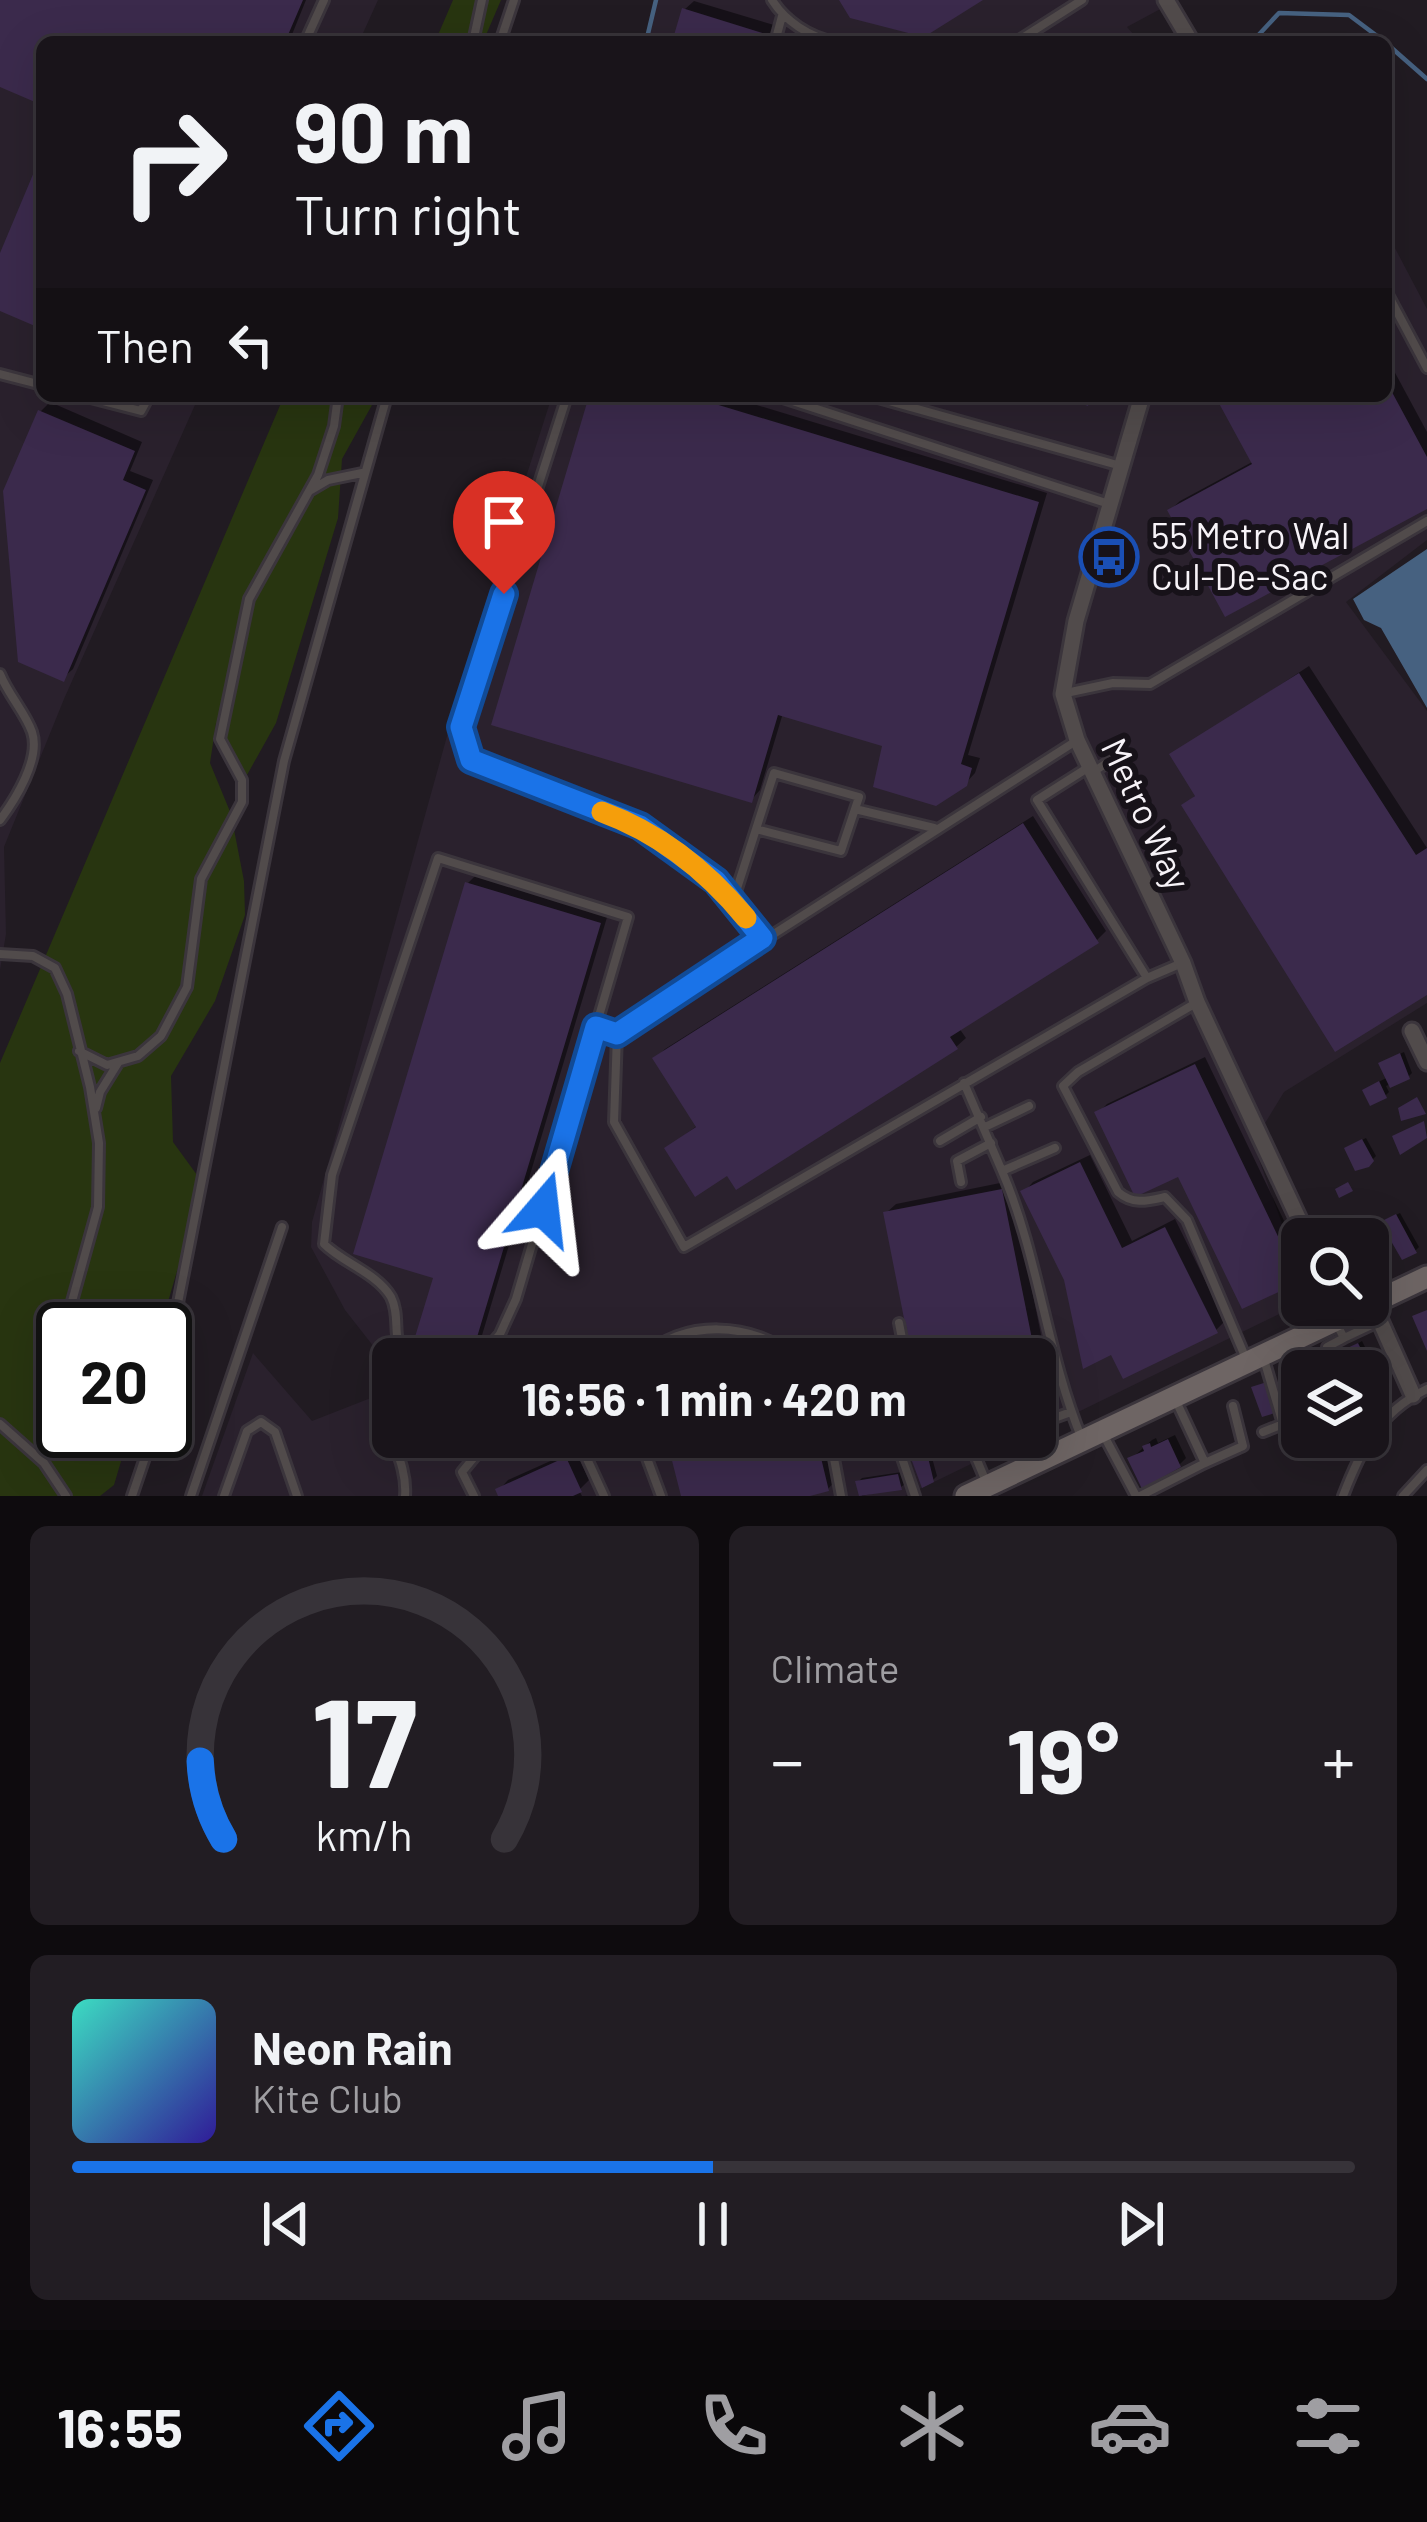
<!DOCTYPE html>
<html lang="en">
<head>
<meta charset="utf-8">
<style>
  body { margin:0; font-family:Barlow,sans-serif; background:#221d23; color:#f1f3f6; height:100vh; display:flex; flex-direction:column; font-size:45px; white-space:nowrap }
  * { box-sizing:border-box; margin:0 }
  p { font-size:39px; color:#9f9ea2 }
  .icon { flex:none; width:66px; height:66px; fill:none; stroke:currentColor; stroke-width:2; stroke-linecap:round; stroke-linejoin:round }
  .map { position:relative; height:1496px; overflow:hidden }
  .panel { display:flex; flex-direction:column; gap:30px; padding:30px; background:#0e0b0e; flex:1 }
  .panel>* { flex:none }
  .top-card { position:absolute; left:36px; top:36px; width:1356px; height:366px; border-radius:18px; box-shadow:0 12px 48px #0002,0 0 0 3px #373339; background:#19141a; color:#f1f3f6; overflow:hidden }
  .fabs { position:absolute; left:1281px; top:1218px; display:grid; gap:24px }
  .fabs a { display:grid; place-items:center; width:108px; height:108px; border-radius:18px; background:#19141a; box-shadow:0 12px 48px #0002,0 0 0 3px #373339; font-size:60px }
  .speed { position:absolute; left:36px; top:1302px; display:flex; gap:24px; font-size:60px; font-weight:700; text-align:center }
  .speed>* { display:grid; place-content:center; width:156px; height:156px; border-radius:50%; background:#19141a; box-shadow:0 12px 48px #0002,0 0 0 3px #373339; line-height:1 }
  .speed .limit { border:6px solid #111; border-radius:18px; background:#fff; color:#111 }
  .pin { position:absolute; display:grid; place-items:center; width:102px; height:102px; color:#fff; margin:-123px -51px; border-radius:50% 50% 50% 0; rotate:-45deg; box-shadow:0 0 12px #0007 }
  .pin .icon { rotate:45deg }
  .me { position:absolute; width:132px; margin:-66px; rotate:17deg; stroke-linejoin:round; filter:drop-shadow(0 0 9px #0008) }
  .turn { display:flex; align-items:center; gap:42px; height:252px; padding:0 60px; font-size:54px }
  .turn .icon { width:156px; height:156px; stroke-width:2.5 }
  .turn b { display:block; font-size:84px; line-height:102px }
  .then { display:flex; align-items:center; height:114px; padding:0 60px; background:#0003; gap:24px; font-size:45px }
  .big { font-size:90px; font-weight:700; line-height:1.1 }
  .panel .tile { flex:1; display:flex; flex-direction:column; justify-content:center; gap:18px; min-width:0; padding:0 42px; border-radius:18px; background:#221d23 }
  .panel .dial { align-items:center; gap:0 }
  .dial svg { height:312px; overflow:visible; fill:none; stroke:#373339; stroke-width:7; stroke-linecap:round; text-anchor:middle }
  .dial text { fill:#f1f3f6; stroke:none }
  .song { display:flex; align-items:center; gap:36px }
  .cover { width:144px; height:144px; border-radius:18px; background:linear-gradient(135deg,hsl(170 70% 55%),hsl(250 70% 35%)) }
  .played { height:12px; border-radius:6px; background:linear-gradient(90deg,#1a73e8 50%,#373339 50%) }
  .keys { display:flex; justify-content:space-around; direction:ltr }
  .heat { display:flex; justify-content:space-between; align-items:center; font-size:66px; direction:ltr }
  .panel .tiles { flex:1; display:grid; gap:30px; grid-template-columns:1fr 1fr }
  .tile:last-child { grid-column:span 2 }
  .trip { position:absolute; left:372px; top:1338px; width:684px; height:120px; border-radius:18px; background:#19141a; box-shadow:0 12px 48px #0002,0 0 0 3px #373339; font-weight:700; line-height:120px; text-align:center }
  .dock { display:flex; height:192px; justify-content:space-around; align-items:center; background:#0a080a; color:#9f9ea2 }
  .dock .icon { width:84px; height:84px }
  .dock .selected { color:#1a73e8 }
  .dock b { font-size:54px; color:#f1f3f6 }
  .map>svg:first-child { display:block }
  .built { fill:#2a212d }
  .green { fill:#283510 }
  .water { fill:#466180 }
  .shadow { fill:#0007 }
  .lines { fill:none; stroke-linecap:round; stroke-linejoin:round }
  .stream { stroke:#466180; stroke-width:4.5 }
  .building { fill:#3b2a4c }
  .lane-casing { stroke:#3b353c; stroke-width:14 }
  .street-casing { stroke:#3b353c; stroke-width:21 }
  .secondary-casing { stroke:#3b353c; stroke-width:27 }
  .lane { stroke:#514b4b; stroke-width:8 }
  .street { stroke:#514b4b; stroke-width:15 }
  .secondary { stroke:#6e6564; stroke-width:21 }
  .route-casing { stroke:#114b97; stroke-width:30 }
  .route { stroke:#1a73e8; stroke-width:21 }
  .slow { stroke:#f59e0b; stroke-width:21 }
  .labels { text-anchor:middle; stroke-width:12; stroke-linejoin:round; paint-order:stroke }
  .poi-label { font-size:36px; fill:#f7f3f8; stroke:#171219; text-anchor:start }
  .street-label { font-size:36px; fill:#f7f3f8; stroke:#171219 }
</style>
</head>
<body>
<div class="map">
<svg width="1427" height="1496" viewBox="0 0 1427 1496">
  <rect width="100%" height="100%" fill="#211b22"/>
  <!-- built -->
  <path class="built" d="M0 0H378L359 42H42V396H199L64 699 4 847 6 934 0 970Z
    M657 0H1177L1127 27 1140 42H647Z
    M1386 231 1427 309V540L1346 602 1427 711V1003L1284 1092 1253 1143 1302 1279V1303L1035 1433V1359H393V1437H1027L905 1496H202L253 1353 312 1421 381 1394 392 1370 345 1310 311 1247 312 1222 474 639 552 396H1386Z"/>
  <!-- green -->
  <path class="green" d="M453 0H501L483 42H435Z
    M284 396H377L342 459 338 518 276 723 247 775 216 723 210 763 231 814 244 881 245 915 215 1001 171 1076 173 1142 197 1175 195 1210 160 1329H63V1431H130L114 1485 100 1496H0V1063Z"/>
  <!-- water -->
  <path class="water" d="M1427 549V708L1381 628 1364 620 1353 599Z"/>
  <!-- shadow -->
  <path class="shadow" d="M0 0H306L289 42H42V102L0 84Z
    M694 1 774 25 769 42H675L684 10Z
    M1386 356 1427 432V506L1170 510 1180 501 1254 461 1218 396H1386Z
    M592 396H727L1047 493 968 755 980 758 975 773 965 784 885 744 783 713 760 790 751 800Z
    M50 402 142 442 130 471 153 480 73 669 63 678 41 411Z
    M1309 666 1427 848V989L1185 805 1197 794 1173 755Z
    M1033 816 1106 931 1097 940 959 1028 966 1038 956 1047 728 1172 667 1148 698 1125 656 1058 665 1049Z
    M477 874 608 914 480 1342 471 1351 437 1276 467 884Z
    M1404 1052 1412 1073 1408 1077 1386 1086 1389 1092 1385 1096 1369 1087 1388 1077 1386 1060Z
    M1205 1057 1302 1258 1298 1279 1180 1173 1098 1113 1107 1104Z
    M1366 1138 1376 1156 1367 1165 1351 1145Z
    M1090 1155 1132 1241 1175 1219 1225 1321 1216 1330 1067 1279 1024 1192 1033 1182Z
    M1010 1181 1054 1399 1045 1408 1035 1410V1359H915L886 1213 896 1204Z
    M1400 1213 1419 1247 1415 1251 1387 1219Z
    M1381 1234 1390 1254 1373 1264 1368 1240Z
    M1362 1341 1372 1361 1354 1371 1344 1352Z
    M1175 1435 1186 1458 1179 1465 1131 1459 1152 1440 1156 1438 1158 1443Z
    M667 1437H827L837 1479 828 1489Z
    M928 1443 937 1476 933 1480 912 1453 919 1446Z
    M575 1450 589 1480 579 1490 582 1496H502L499 1490 508 1480Z
    M902 1472 905 1484 901 1487 862 1496 858 1482 862 1478Z"/>
  <g class="lines">
    <!-- stream -->
    <path class="stream" d="M646 42 656 0
      M1252 42 1279 13 1349 15 1385 42
      M1386 43 1427 79"/>
  </g>
  <!-- building -->
  <path class="building" d="M0 0H303L285 42H42V105L0 87Z
    M839 0H983L924 37 850 18Z
    M682 8 766 34 764 42H672Z
    M42 153V329L0 311V253Z
    M1386 381 1427 457V509L1225 617 1167 510 1252 464 1215 396H1386Z
    M589 396H689L1039 502 961 764 972 768 967 786 936 806 873 787 882 746 778 715 752 803 491 725Z
    M1061 396H1091L1088 406Z
    M38 410 135 451 123 480 146 490 64 682 18 662 3 491Z
    M1299 673 1416 855 1427 848V995L1335 1052 1181 805 1195 796 1169 754Z
    M1023 823 1099 943 950 1037 958 1049 736 1190 727 1176 695 1197 664 1148 696 1127 652 1058Z
    M465 882 601 923 472 1354 415 1337 433 1278 353 1254Z
    M1400 1053 1410 1079 1390 1088 1378 1063Z
    M1195 1064 1300 1282 1242 1309 1178 1177 1135 1197 1094 1112Z
    M1379 1081 1387 1098 1370 1106 1362 1090Z
    M1417 1097 1426 1114 1401 1121 1398 1108Z
    M1424 1121 1427 1138 1400 1155 1392 1136Z
    M1362 1139 1374 1161 1369 1167 1355 1171 1344 1148Z
    M1080 1162 1122 1248 1165 1227 1218 1333 1123 1379 1111 1355 1083 1369 1064 1280 1020 1191Z
    M1348 1182 1353 1191 1339 1198 1335 1189Z
    M1002 1189 1036 1359H912L883 1212Z
    M1396 1214 1417 1253 1402 1260 1380 1222Z
    M1377 1236 1388 1260 1371 1268 1368 1240Z
    M1427 1310V1351L1412 1316Z
    M1358 1343 1370 1367 1351 1371 1341 1351Z
    M1325 1359 1331 1371H1314L1311 1365Z
    M1035 1365 1046 1411 1035 1413Z
    M1302 1379V1400L1282 1405 1279 1385Z
    M1267 1382 1278 1412 1262 1417 1251 1387Z
    M666 1437H816L829 1491 810 1496H681Z
    M851 1437H887L862 1454Z
    M1168 1439 1181 1467 1142 1489 1127 1458 1144 1451 1142 1446 1150 1443 1151 1447Z
    M925 1445 934 1482 922 1488 909 1453Z
    M566 1457 582 1492 573 1496H498L495 1489Z
    M898 1474 902 1490 859 1496 855 1481Z"/>
  <g class="lines">
    <defs>
      <path id="lane" d="M772 0C785 21 809 37 835 42
        M305 42 324 0
        M473 42 482 0
        M500 42 514 0
        M775 42 782 16
        M1016 42 1082 0
        M1386 291 1427 368
        M0 374 42 385
        M83 396 141 411 149 396
        M567 396 461 727 471 760 640 826 716 881 762 938
        M777 396 1109 504
        M871 396 1121 466
        M311 490 328 480 362 473
        M0 674C8 694 26 714 32 732 41 759 15 800 0 820
        M1066 693 1113 683 1150 684 1427 521
        M1076 741 617 1034 614 1122 684 1247 1147 978
        M1089 767 1037 800 1147 978 1182 963
        M1093 772 1124 752
        M855 809 934 828
        M733 901 774 773 859 797 841 851 756 829
        M0 954 33 956 55 968 67 994 90 1087 99 1143 98 1207 71 1305 84 1329
        M1196 1003 1078 1072 1063 1086 1118 1192C1133 1205 1147 1201 1165 1197L1187 1220 1247 1361
        M79 1051 107 1065 138 1056 161 1036 187 987 201 879 242 802V780L220 739 249 599 318 475 334 426 338 396
        M964 1083 1002 1171
        M96 1108 100 1092 118 1063
        M985 1127 1029 1106
        M940 1141 981 1117
        M1055 1148 1002 1171C1039 1257 1046 1352 1082 1439
        M961 1182 957 1161 991 1143
        M1335 1321 1344 1338 1378 1322
        M899 1323 906 1359
        M1263 1356 1283 1424 1263 1432
        M408 1359C389 1341 402 1319 391 1297 377 1273 343 1263 324 1244L332 1175 438 858 628 917 516 1299 500 1334 479 1359
        M642 1359C680 1318 756 1321 796 1359
        M393 1368C364 1411 409 1450 405 1496
        M1336 1371 1327 1347 1344 1338
        M165 1396 177 1308 284 761 387 396
        M0 1424 44 1463 66 1496
        M1035 1425 1071 1412
        M1102 1432 1136 1496
        M577 1437 604 1496
        M639 1437 661 1496
        M830 1437 841 1496
        M906 1437 901 1455 915 1496
        M1205 1463 1243 1446 1233 1406
        M987 1484 974 1453 1005 1437
        M132 1496 154 1431
        M191 1496 282 1227
        M224 1496 247 1431 261 1422 275 1432 297 1496
        M474 1496 462 1472 476 1455 512 1437
        M1140 1496 1205 1463 1176 1401
        M1343 1496C1361 1449 1379 1412 1427 1389
        M1403 1496 1427 1470"/>
      <path id="street" d="M1166 0 1191 42
        M1142 396 1076 621 1063 694 1077 740 1183 963 1197 1002 1308 1239
        M1412 1031 1427 1062
        M1372 1303 1413 1395"/>
      <path id="secondary" d="M966 1496 1427 1277"/>
    </defs>
    <!-- lane casing -->
    <use href="#lane" class="lane-casing"/>
    <!-- street casing -->
    <use href="#street" class="street-casing"/>
    <!-- secondary casing -->
    <use href="#secondary" class="secondary-casing"/>
    <!-- lane -->
    <use href="#lane" class="lane"/>
    <!-- street -->
    <use href="#street" class="street"/>
    <!-- secondary -->
    <use href="#secondary" class="secondary"/>
  </g>
  <g class="lines">
    <defs>
      <path id="route" d="M504 594 461 727 471 760 640 826 716 881 762 938 617 1034 596 1027 543 1209"/>
    </defs>
    <!-- route casing -->
    <use href="#route" class="route-casing"/>
    <!-- route -->
    <use href="#route" class="route"/>
    <!-- slow -->
    <path class="slow" d="M602 812C660 833 707 871 746 918"/>
  </g>
  <!-- icons -->
  <defs>
    <symbol id="bus-ring" viewBox="-11 -11 22 22"><circle r="9.5" fill="#171219" stroke="#1a4fb4" stroke-width="1.5"/><path d="M-5-6H5V4H4V6H2V4H-2V6H-4V4H-5ZM-3.5-4V0h7V-4ZM-3.5 1.2v1.5H-2V1.2ZM2 1.2v1.5H3.5V1.2Z" fill="#1a4fb4"/></symbol>
  </defs>
  <g fill-rule="evenodd">
    <use href="#bus-ring" x="1076" y="524" width="66" height="66"/>
  </g>
  <g class="labels">
    <!-- poi labels -->
    <g class="poi-label">
      <text x="1151" y="549">55 Metro Wal<tspan x="1151" dy="41">Cul-De-Sac</tspan></text>
    </g>
    <!-- street labels -->
    <g class="street-label">
      <text transform="translate(1146 814) rotate(65)" y="13">Metro Way</text>
    </g>
  </g>
</svg>
<div class="fabs">
<a><svg class="icon" aria-label="search" viewBox="0 0 24 24"><circle cx="10" cy="10" r="6"/><path d="M15 15l6 6"/></svg></a>
<a><svg class="icon" aria-label="layers" viewBox="0 0 24 24"><path d="M12 4l9 5-9 5-9-5zM3 14l9 5 9-5"/></svg></a>
</div>
<div class="speed"><div class="limit">20</div></div>
<div class="pin" style="left:504px;top:594px;background:#d93025"><svg class="icon" aria-label="arrive" viewBox="0 0 24 24"><path d="M6 21V4h12l-3 4 3 4H6"/></svg></div>
<svg class="me" style="left:543px;top:1209px" viewBox="-20 -20 40 40"><path d="M0-17L14 15 0 8-14 15z" fill="#1a73e8" stroke="#fff" stroke-width="4"/></svg>
<div class="trip">16:56 · 1 min · 420 m</div>
<div class="top-card">
<div class="turn"><svg class="icon" aria-label="right" viewBox="0 0 24 24"><path d="M7 20v-9h11M14 6l5 5-5 5"/></svg><div><b>90 m</b>Turn right</div></div>
<div class="then">Then<svg class="icon" aria-label="left" viewBox="0 0 24 24"><path d="M17 20v-9H6M10 6l-5 5 5 5"/></svg></div>
</div>
</div>
<section class="panel">
<div class="tiles">
<div class="tile dial"><svg viewBox="0 0 100 80">
<path d="M14 69A42 42 0 1 1 86 69"/>
<path d="M14 69A42 42 0 0 1 8 49" stroke="#1a73e8"/>
<text x="50" y="56" font-size="32" font-weight="700">17</text>
<text x="50" y="72" font-size="11">km/h</text>
</svg></div>
<div class="tile"><p>Climate</p>
<div class="heat"><a>−</a><b class="big">19°</b><a>+</a></div>
</div>
<div class="tile">
<div class="song"><i class="cover"></i><div><b>Neon Rain</b><p>Kite Club</p></div></div>
<div class="played"></div>
<div class="keys"><svg class="icon" aria-label="previous" viewBox="0 0 24 24"><path d="M18 5L8 12l10 7zM5 5v14"/></svg><svg class="icon" aria-label="pause" viewBox="0 0 24 24"><path d="M8 5v14M16 5v14"/></svg><svg class="icon" aria-label="next" viewBox="0 0 24 24"><path d="M6 5l10 7-10 7zM19 5v14"/></svg></div>
</div>
</div>
</section>
<nav class="dock">
<b>16:55</b>
<svg class="icon selected" aria-label="directions" viewBox="0 0 24 24"><path d="M12 3l9 9-9 9-9-9zM9 14v-3h6M13 9l2 2-2 2"/></svg>
<svg class="icon" aria-label="music" viewBox="0 0 24 24"><path d="M9 18V5l10-2v13"/><circle cx="6" cy="18" r="3"/><circle cx="16" cy="16" r="3"/></svg>
<svg class="icon" aria-label="phone" viewBox="0 0 24 24"><path d="M5 4h4l2 5-3 2q2 4 5 5l2-3 5 2v4C11 20 4 13 5 4z"/></svg>
<svg class="icon" aria-label="climate" viewBox="0 0 24 24"><path d="M12 3v18M4 7l16 10M4 17L20 7"/></svg>
<svg class="icon" aria-label="car" viewBox="0 0 24 24"><path d="M5 17H2v-5l4-1 3-4h7l3 4 3 1v5h-3M9 17h6M6 11h13"/><circle cx="7" cy="17" r="2"/><circle cx="17" cy="17" r="2"/></svg>
<svg class="icon" aria-label="filters" viewBox="0 0 24 24"><path d="M4 7h16M4 17h16"/><circle cx="9" cy="7" r="2"/><circle cx="15" cy="17" r="2"/></svg>
</nav>
</body>
</html>
